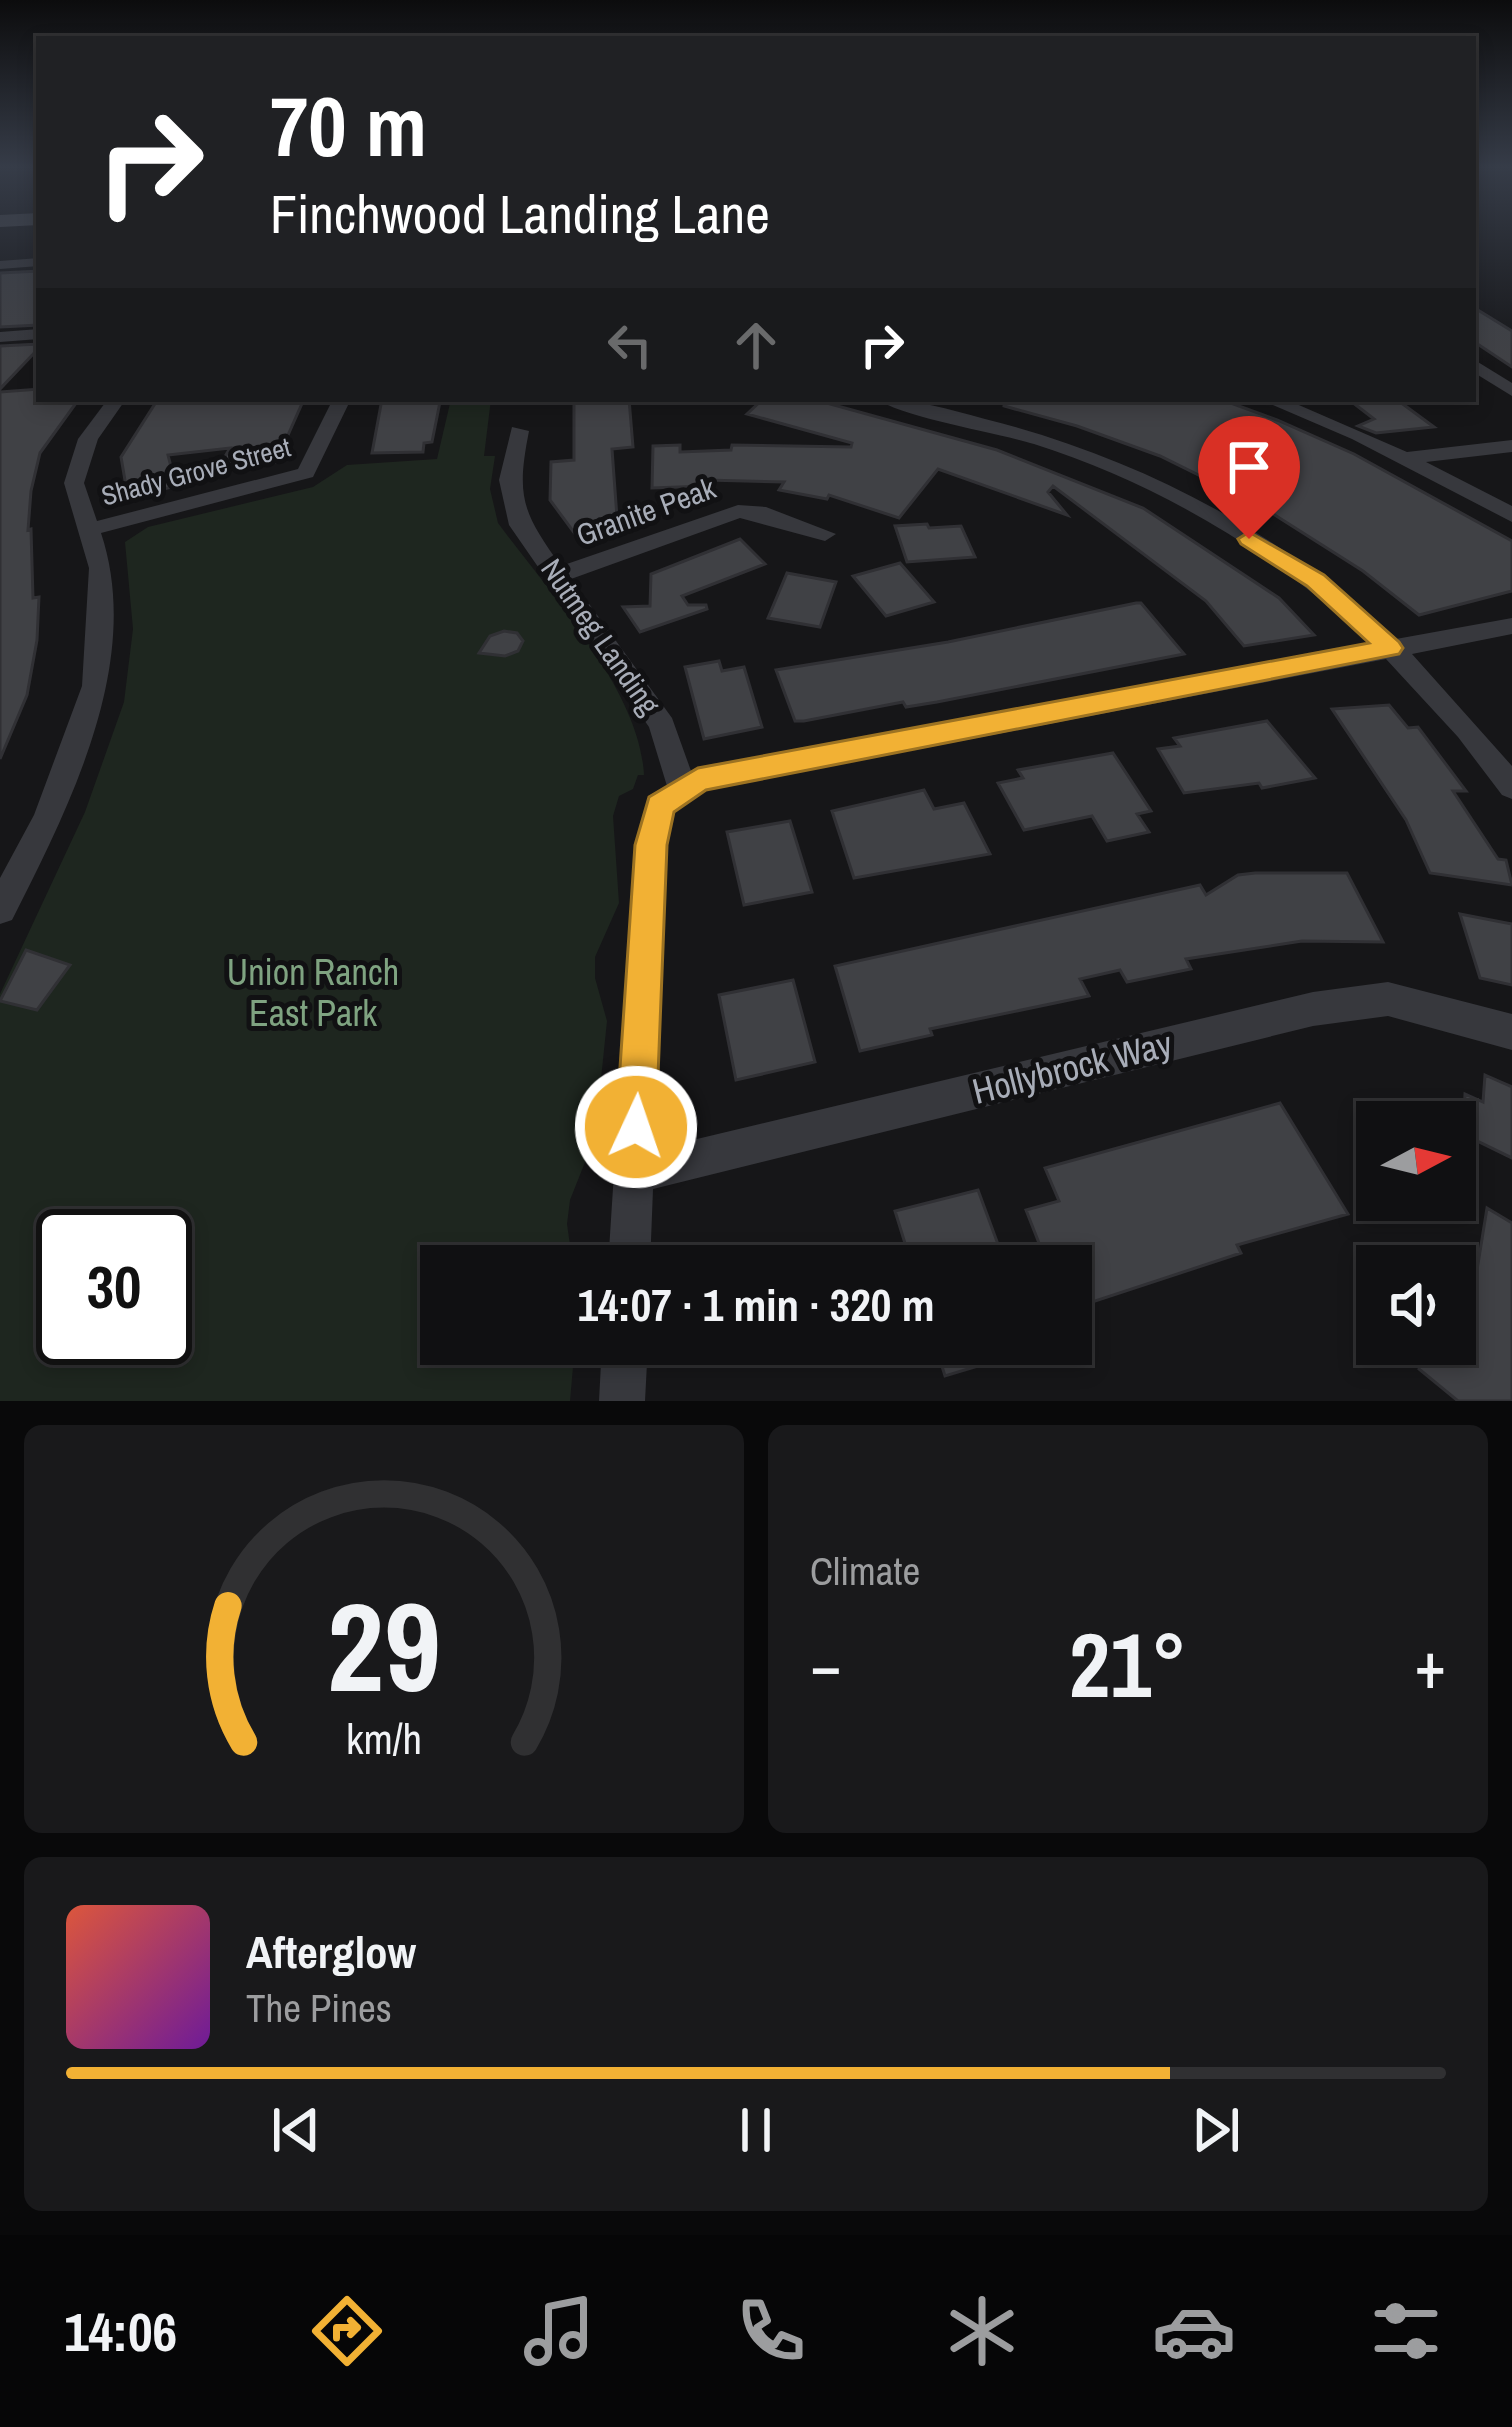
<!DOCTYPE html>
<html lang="en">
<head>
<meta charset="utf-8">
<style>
  body { margin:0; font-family:"Archivo Narrow",sans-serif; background:#19191b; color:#f1f3f6; height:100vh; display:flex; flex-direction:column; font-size:45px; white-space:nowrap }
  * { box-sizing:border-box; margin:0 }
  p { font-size:39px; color:#9c9d9f }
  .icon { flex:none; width:66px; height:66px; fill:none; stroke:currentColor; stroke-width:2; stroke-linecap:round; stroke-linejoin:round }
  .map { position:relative; height:1401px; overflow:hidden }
  .sheet { display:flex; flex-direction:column; gap:24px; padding:24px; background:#09090a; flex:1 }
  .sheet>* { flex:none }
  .guide { position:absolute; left:36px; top:36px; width:1440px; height:366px; border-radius:0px; box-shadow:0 6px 18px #0003,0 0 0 3px #303032; background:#202124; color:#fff; overflow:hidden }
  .needle { width:78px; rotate:83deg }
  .buttons { position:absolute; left:1356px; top:1101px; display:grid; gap:24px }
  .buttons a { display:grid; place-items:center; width:120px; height:120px; border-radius:0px; background:#101012; box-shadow:0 6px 18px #0003,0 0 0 3px #303032; font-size:60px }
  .speed { position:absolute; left:36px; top:1209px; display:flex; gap:24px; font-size:60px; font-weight:700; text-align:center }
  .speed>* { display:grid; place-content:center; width:156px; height:156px; border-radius:50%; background:#101012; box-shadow:0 6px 18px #0003,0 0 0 3px #303032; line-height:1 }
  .speed .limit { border:6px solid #111; border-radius:18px; background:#fff; color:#111 }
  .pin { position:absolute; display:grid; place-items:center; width:102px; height:102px; color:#fff; margin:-123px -51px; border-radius:50% 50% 50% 0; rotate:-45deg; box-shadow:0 0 12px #0007 }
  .pin .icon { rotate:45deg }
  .me { position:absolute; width:132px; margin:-66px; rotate:3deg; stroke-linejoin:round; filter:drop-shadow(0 0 9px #0008) }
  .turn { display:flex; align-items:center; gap:42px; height:252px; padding:0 36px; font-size:54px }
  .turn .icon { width:156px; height:156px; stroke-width:2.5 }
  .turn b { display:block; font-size:84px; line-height:102px }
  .lanes { display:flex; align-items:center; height:114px; padding:0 36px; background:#0003; justify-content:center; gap:60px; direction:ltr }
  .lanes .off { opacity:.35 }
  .big { font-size:90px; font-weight:700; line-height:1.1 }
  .sheet .widget { flex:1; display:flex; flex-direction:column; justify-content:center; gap:18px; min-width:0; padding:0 42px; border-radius:18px; background:#19191b }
  .sheet .dial { align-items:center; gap:0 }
  .dial svg { height:312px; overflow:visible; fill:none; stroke:#303032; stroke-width:7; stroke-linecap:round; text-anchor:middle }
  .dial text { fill:#f1f3f6; stroke:none }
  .song { display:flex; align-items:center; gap:36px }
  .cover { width:144px; height:144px; border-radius:18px; background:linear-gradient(135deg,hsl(10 70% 55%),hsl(280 70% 35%)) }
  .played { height:12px; border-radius:6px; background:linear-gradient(90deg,#f2b134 80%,#303032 80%) }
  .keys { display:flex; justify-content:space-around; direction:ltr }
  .heat { display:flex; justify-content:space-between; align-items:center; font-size:66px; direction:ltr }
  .sheet .tiles { flex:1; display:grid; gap:24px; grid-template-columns:1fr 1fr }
  .widget:last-child { grid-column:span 2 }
  .trip { position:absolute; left:420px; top:1245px; width:672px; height:120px; border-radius:0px; background:#101012; box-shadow:0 6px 18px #0003,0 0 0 3px #303032; font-weight:700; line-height:120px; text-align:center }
  .dock { display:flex; height:192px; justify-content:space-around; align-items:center; background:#060607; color:#9c9d9f }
  .dock .icon { width:84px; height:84px }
  .dock .active { color:#f2b134 }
  .dock b { font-size:54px; color:#f1f3f6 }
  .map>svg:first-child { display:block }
  .green { fill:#1e261f; fill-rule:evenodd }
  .building { fill:#404145; stroke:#303034; stroke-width:3 }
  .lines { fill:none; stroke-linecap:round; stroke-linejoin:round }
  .street { fill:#37383d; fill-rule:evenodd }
  .secondary { fill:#45474d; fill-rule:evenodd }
  .route { fill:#f2b134; stroke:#9d7322; stroke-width:3 }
  .labels { text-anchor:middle; stroke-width:10; stroke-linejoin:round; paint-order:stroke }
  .far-street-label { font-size:27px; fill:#a8adb8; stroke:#111113 }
  .street-label { font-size:30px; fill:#a8adb8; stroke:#111113 }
  .near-park-label { font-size:36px; fill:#7fa381; stroke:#111113 }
  .near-street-label { font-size:36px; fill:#a8adb8; stroke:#111113 }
</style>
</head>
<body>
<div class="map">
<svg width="1512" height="1401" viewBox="0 0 1512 1401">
  <rect width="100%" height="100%" fill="#161618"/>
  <!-- green -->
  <path class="green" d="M451 399H491L484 456H495L490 489 498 523C548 591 640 690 644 775H638L633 789 619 796 613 816 619 903 595 957V978L607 1021 595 1137 570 1200 567 1224 573 1266H441V1344H575L570 1401H0V994L85 812 124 702 133 629 125 542 148 527 313 487 347 465 437 459ZM63 1236H165V1338H63Z"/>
  <!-- building -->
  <path class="building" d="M39 271V325L0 327V273Z
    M1473 307 1512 331V367L1473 341Z
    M39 344V348L0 389V346Z
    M39 389V399H79L40 453 31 491 28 530 31 529 33 598 39 597 37 640 27 695 0 759V392Z
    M158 399H304L276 462 220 465 230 448 168 455 176 486 128 498 121 457Z
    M382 399 440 402 432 442 424 443 423 452 372 453Z
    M581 399H629L633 447 612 449 618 531 581 542 550 500 551 462 574 460V403Z
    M763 399 816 400 997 450 1143 508 1279 598 1314 635 1244 646 1206 601 1053 486 1048 492 1067 515 938 469 899 518 829 495 827 499 779 490 784 482 706 480V486L652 488 653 446 680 445V452L731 450 732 445 851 447 852 443 747 414Z
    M1005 399H1220L1277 420 1354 454 1512 541V591L1419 615 1363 571 1259 505 1160 456 1077 426 1004 406Z
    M1348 399H1396L1434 427 1376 433 1358 426 1374 419Z
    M927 524 929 528 961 526 975 557 907 562 895 526Z
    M740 539 765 564 682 596 688 605H706L707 609 640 632 623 607 650 606 651 574Z
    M900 563 934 602 886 616 853 576Z
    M787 573 836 582 820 627 768 618Z
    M1136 603H1141L1184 654 937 702 906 707 903 702 804 721H795L776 670 948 642Z
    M504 631 517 633 523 641 518 651 505 656 479 653 490 636Z
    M719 661 722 671 744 667 762 727 704 739 685 667Z
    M1389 705 1408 728 1418 727 1466 791H1453L1498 859 1506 860 1512 885 1430 873 1406 820 1332 709Z
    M1267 721 1315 778 1262 788 1259 783 1184 793 1158 749 1180 746 1174 738Z
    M1113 753 1151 811 1137 814 1149 832 1107 841 1092 816 1024 830 998 783 1023 778 1018 770Z
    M924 790 934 809 964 803 990 854 854 878 832 811Z
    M790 821 812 892 744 905 727 832Z
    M1255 873H1347L1383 942 1302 941 1186 959 1191 969 1127 982 1120 970 1080 979 1089 996 930 1029 932 1035 860 1051 835 966 1200 885 1206 895 1238 875Z
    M1460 914 1512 924V985L1480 978Z
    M26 950 70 965 37 1010 0 1001Z
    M793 980 815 1062 736 1080 719 995Z
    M1485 1075 1512 1087V1158L1463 1134 1465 1094 1483 1102Z
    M1280 1103 1348 1214 1237 1245 1241 1253 1071 1309V1266H1048L1026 1210 1059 1201 1045 1168Z
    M978 1190 1006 1266H912L895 1211Z
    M1487 1208 1512 1223V1401H1458L1419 1369 1429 1344H1455V1289L1472 1301Z
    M935 1344H992L998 1360 945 1376Z"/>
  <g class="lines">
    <!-- street -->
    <path class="street" d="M39 258V266L0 269V261Z
      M39 329V339L0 342V332Z
      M1473 359 1512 383V396L1473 372Z
      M108 399H126L98 439 84 483 97 521 298 469 333 399H351L313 477 101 533C144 662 69 807 12 920L0 924V878L34 815 82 686 89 568 64 483 78 439Z
      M877 399C914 399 949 409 985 419 1137 457 1281 532 1396 639L1512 618V634L1412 654 1512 766V799L1502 795 1458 737 1386 659 706 790 674 811 667 845 655 1149 1313 992 1388 982 1512 1014V1050L1388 1016 1313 1026 653 1189 650 1266H608L635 845 649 797 667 786 649 727 509 525 499 480 512 427 529 431C516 497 522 512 561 566L738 505 766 507 836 534 825 541 740 518 571 579 672 718 691 771 1370 644C1278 554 1157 483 1034 444 998 433 901 417 877 399Z
      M1259 399H1285L1407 452 1512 440V452L1426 462 1512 506V522L1352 439Z
      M602 1344H648L645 1401H599Z"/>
    <!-- secondary -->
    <path class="secondary" d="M39 213V225L0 227V215Z"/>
  </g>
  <!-- sky -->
  <linearGradient id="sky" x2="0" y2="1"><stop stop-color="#0c0c0d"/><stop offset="0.46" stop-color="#363c48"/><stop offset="1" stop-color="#363c48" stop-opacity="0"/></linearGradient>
  <rect width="1512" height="363" fill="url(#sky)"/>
  <!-- route -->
  <path class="route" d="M1249 532 1324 575 1399 642 1403 648 1399 654 706 790 674 812 667 845 656 1127 650 1141 636 1147 622 1141 616 1127 635 845 649 797 698 768 1369 643 1307 586 1241 544 1238 539Z"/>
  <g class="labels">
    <!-- far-street labels -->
    <g class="far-street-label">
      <text transform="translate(196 472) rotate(-15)" y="9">Shady Grove Street</text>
    </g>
    <!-- street labels -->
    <g class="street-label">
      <text transform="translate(646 512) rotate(-20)" y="10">Granite Peak</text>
      <text transform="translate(600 637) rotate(55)" y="10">Nutmeg Landing</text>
    </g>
    <!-- near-park labels -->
    <g class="near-park-label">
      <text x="313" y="985">Union Ranch<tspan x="313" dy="41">East Park</tspan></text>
    </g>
    <!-- near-street labels -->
    <g class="near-street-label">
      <text transform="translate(1072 1067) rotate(-14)" y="13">Hollybrock Way</text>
    </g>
  </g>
</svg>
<div class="buttons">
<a><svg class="needle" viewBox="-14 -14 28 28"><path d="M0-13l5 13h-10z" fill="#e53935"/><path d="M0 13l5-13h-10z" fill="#9c9d9f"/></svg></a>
<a><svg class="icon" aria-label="sound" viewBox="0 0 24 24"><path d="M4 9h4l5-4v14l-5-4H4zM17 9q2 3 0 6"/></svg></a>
</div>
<div class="speed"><div class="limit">30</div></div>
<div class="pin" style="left:1249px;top:539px;background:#d93025"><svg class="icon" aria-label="arrive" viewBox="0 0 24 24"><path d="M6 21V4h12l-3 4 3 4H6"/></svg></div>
<svg class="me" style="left:636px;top:1127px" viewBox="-20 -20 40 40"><circle r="17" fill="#f2b134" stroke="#fff" stroke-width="3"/><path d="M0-11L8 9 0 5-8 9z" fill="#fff"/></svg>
<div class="trip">14:07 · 1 min · 320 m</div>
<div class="guide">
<div class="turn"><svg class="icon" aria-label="right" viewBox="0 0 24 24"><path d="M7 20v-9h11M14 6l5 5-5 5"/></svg><div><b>70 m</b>Finchwood Landing Lane</div></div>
<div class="lanes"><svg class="icon off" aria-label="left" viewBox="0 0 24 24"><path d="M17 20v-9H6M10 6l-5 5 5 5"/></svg><svg class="icon off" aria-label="ahead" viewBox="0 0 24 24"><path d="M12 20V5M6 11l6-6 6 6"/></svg><svg class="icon" aria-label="right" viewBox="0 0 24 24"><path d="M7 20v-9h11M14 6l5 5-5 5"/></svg></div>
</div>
</div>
<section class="sheet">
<div class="tiles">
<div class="widget dial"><svg viewBox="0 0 100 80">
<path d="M14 69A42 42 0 1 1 86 69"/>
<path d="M14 69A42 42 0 0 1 10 34" stroke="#f2b134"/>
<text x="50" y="56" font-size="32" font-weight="700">29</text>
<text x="50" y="72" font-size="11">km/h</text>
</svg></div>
<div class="widget"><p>Climate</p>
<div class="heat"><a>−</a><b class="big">21°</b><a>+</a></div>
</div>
<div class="widget">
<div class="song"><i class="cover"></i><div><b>Afterglow</b><p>The Pines</p></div></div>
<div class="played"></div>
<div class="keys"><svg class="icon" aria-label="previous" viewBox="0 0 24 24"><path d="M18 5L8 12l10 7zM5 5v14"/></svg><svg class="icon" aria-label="pause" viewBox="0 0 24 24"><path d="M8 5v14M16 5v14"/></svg><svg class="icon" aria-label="next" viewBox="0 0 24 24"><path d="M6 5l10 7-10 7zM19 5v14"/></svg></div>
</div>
</div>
</section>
<nav class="dock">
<b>14:06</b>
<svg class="icon active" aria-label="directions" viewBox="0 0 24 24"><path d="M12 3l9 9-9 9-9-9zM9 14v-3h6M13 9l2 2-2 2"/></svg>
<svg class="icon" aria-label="music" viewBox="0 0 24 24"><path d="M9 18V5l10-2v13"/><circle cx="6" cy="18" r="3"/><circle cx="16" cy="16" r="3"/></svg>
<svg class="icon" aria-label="phone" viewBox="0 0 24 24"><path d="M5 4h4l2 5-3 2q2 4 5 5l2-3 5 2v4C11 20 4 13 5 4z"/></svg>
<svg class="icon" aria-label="climate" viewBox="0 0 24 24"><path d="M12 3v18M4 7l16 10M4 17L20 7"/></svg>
<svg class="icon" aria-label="car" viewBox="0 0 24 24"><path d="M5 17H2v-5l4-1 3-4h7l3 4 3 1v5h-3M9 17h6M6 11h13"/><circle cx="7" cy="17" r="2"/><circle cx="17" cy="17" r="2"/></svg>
<svg class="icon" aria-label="filters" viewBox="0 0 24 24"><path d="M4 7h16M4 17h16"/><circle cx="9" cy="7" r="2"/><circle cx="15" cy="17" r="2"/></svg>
</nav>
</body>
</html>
